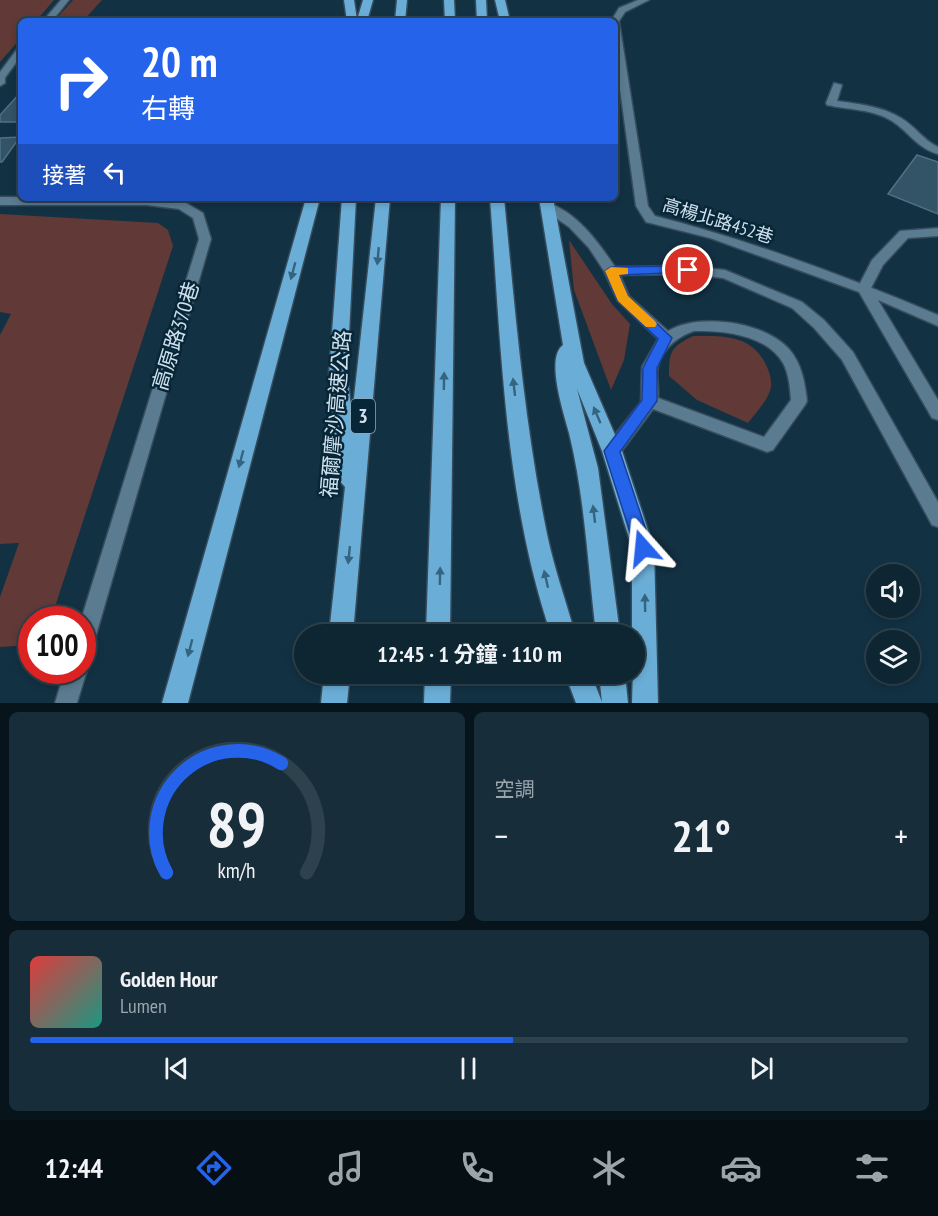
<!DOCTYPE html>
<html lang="zh-TW">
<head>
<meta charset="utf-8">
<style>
  body { margin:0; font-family:"PT Sans Narrow","Noto Sans TC",sans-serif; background:#172d3a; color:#f1f3f6; height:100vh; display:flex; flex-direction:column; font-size:22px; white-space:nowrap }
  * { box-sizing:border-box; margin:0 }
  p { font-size:20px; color:#9ba5ac }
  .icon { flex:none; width:33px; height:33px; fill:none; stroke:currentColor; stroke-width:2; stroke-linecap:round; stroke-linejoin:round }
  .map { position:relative; height:703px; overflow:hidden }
  .drawer { display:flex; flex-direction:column; gap:9px; padding:9px; background:#08141c; flex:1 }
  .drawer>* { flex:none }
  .top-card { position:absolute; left:18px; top:18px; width:600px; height:183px; border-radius:9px; box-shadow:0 3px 9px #0003,0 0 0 2px #2e424d; background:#2563eb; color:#fff; overflow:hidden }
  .tools { position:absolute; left:866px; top:564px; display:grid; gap:12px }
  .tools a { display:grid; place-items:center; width:54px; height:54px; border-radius:50%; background:#0e2532; box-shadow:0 3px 9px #0003,0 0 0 2px #2e424d; font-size:30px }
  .speed { position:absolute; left:18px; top:606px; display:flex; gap:12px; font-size:30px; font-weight:700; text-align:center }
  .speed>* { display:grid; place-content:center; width:78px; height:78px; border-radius:50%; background:#0e2532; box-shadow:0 3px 9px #0003,0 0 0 2px #2e424d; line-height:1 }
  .speed .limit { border:9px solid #d22; background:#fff; color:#111 }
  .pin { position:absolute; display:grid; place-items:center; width:51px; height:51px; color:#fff; margin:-26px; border:3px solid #fff; border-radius:50%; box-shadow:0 2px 6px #0007 }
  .me { position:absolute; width:66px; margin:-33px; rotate:342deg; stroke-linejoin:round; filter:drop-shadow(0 0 4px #0008) }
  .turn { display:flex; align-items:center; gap:21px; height:126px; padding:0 24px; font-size:27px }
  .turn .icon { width:78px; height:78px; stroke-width:2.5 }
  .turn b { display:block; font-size:42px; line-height:51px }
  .then { display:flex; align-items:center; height:57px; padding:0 24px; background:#0003; gap:12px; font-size:22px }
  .big { font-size:45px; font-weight:700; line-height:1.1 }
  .drawer .widget { flex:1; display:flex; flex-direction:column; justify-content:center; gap:9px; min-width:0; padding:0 21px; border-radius:9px; background:#172d3a }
  .drawer .dial { align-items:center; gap:0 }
  .dial svg { height:156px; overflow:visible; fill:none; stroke:#2e424d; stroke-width:7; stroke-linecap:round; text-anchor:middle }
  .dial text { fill:#f1f3f6; stroke:none }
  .song { display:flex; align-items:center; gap:18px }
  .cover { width:72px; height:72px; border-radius:9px; background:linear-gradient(135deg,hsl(0 70% 55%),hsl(170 70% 35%)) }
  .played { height:6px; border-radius:3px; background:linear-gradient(90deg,#2563eb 55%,#2e424d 55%) }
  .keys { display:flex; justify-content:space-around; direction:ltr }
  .heat { display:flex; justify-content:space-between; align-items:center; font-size:33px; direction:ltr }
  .drawer .tiles { flex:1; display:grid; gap:9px; grid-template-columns:1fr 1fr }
  .widget:last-child { grid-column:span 2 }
  .trip { position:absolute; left:294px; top:624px; width:351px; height:60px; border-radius:30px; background:#0e2532; box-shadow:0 3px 9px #0003,0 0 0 2px #2e424d; font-weight:700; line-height:60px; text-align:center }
  .tabs { display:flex; height:96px; justify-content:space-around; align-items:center; background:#060f14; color:#9ba5ac }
  .tabs .icon { width:42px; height:42px }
  .tabs .on { color:#2563eb }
  .tabs b { font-size:27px; color:#f1f3f6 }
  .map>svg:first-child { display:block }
  .green { fill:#613936 }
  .building { fill:#335366; stroke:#507085; stroke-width:1.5 }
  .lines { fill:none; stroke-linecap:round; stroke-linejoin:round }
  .service-casing { stroke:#364c5c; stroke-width:3 }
  .minor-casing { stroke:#364c5c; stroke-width:3 }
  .motorway-casing { stroke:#364c5c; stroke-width:3 }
  .service { fill:#5a7b90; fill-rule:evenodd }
  .minor { fill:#5a7b90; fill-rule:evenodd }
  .motorway { fill:#6aaed7; fill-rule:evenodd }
  .oneway { fill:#346480 }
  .route { fill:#2563eb; stroke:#184099; stroke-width:1.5 }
  .slow { fill:#f59e0b }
  .labels { text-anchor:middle; stroke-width:5; stroke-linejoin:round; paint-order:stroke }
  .far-street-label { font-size:18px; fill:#d0e1ed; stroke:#072739 }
  .shield { fill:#072739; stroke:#94a9b7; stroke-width:1.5 }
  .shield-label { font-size:20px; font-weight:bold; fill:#d0e1ed }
  .street-label { font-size:21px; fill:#d0e1ed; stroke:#072739 }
</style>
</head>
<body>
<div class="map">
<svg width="938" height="703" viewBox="0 0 938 703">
  <rect width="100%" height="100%" fill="#123143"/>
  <!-- green -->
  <path class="green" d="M0 0H54L36 21H21V38L0 62Z
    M73 0H102L83 21H54Z
    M0 214 158 223 168 230 173 246 51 619 32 620 31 645 0 647V597L19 543 0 544V335L11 314 0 312Z
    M569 240 612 304 630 324 624 360 611 390 574 290Z
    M693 336C720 336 749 334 764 361 768 368 772 378 771 387 769 399 755 414 748 423L697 400 669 376C669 351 671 347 693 336Z"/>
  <!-- building -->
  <path class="building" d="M21 92V122H0V115Z
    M20 137 2 162H0V138Z
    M917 155 938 162V214L888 194Z"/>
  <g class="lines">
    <defs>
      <path id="service" d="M61 0H69L52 21H43Z
        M638 0H649L625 12 619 21 648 206 655 216C752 241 846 276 938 315V326L878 300 938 400V420L932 418 859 292 710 238 646 222 636 206 615 53V21H611L619 8Z
        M21 47V56L4 79 0 80V72L18 48Z
        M834 83 842 85 837 101C858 104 882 106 901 118 915 126 923 140 938 147V154C918 149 909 132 892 121 873 109 849 110 827 105L826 103Z
        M548 203C577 212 599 243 615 267L688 266 725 270 802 302 824 320 853 352 938 502V527L932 525 842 360 814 328 792 308 723 278 688 274 620 275 629 296 668 331C699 312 765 322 789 349 802 364 805 383 807 401L805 405 773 450 767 452 653 409 618 456 612 458 606 456 604 451 606 446 641 402 642 367 658 339 618 301 604 271 589 248 569 227 544 210 542 207ZM694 331C723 330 767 335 783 363 789 374 790 388 791 400L764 437 658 398C659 389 657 381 657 373 658 352 676 337 694 331Z"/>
      <path id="minor" d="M0 74 5 77V83L0 86Z
        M0 197 151 198 186 203 203 213 211 239 92 649 89 656 82 659 81 620 199 239 193 218 179 209 147 205H0Z
        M938 228V236L908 238 883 265 869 292H859L857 289 872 260 900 231Z
        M82 662 87 670 77 703H55L65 670H82Z"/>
      <path id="motorway" d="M344 0H354L357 20 363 0H373L367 21H347Z
        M397 0H407L405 21H395Z
        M444 0H454L455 21H445Z
        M476 0H486L487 21H477Z
        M495 0H505L510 21H500Z
        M306 198H320L188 703H162Z
        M342 198H356L347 373 352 416 376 198H390L353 634H329L345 487 339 480 329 373Z
        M441 198H455L450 634H426Z
        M490 198H504C515 310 524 423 547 534 554 568 566 601 575 634H551C504 497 501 342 490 198Z
        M539 198H553L584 363 622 451 654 548 658 703H632L634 634H632V548L602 451 577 389 598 468 620 634H596C588 567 585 498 569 433 564 414 545 358 563 345Z
        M324 674H350L347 703H321Z
        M425 674H451L450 703H424Z
        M565 674H591L602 702 599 674H625L628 703H576Z"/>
    </defs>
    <!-- service casing -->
    <use href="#service" class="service-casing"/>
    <!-- minor casing -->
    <use href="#minor" class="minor-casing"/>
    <!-- motorway casing -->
    <use href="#motorway" class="motorway-casing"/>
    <!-- service -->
    <use href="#service" class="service"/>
    <!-- minor -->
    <use href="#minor" class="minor"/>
    <!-- motorway -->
    <use href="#motorway" class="motorway"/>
  </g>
  <!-- one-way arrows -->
  <defs><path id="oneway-solid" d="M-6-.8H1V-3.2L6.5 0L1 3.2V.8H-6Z" transform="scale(1.5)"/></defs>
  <g class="oneway">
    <use href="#oneway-solid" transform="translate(378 256) rotate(95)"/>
    <use href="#oneway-solid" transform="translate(293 271) rotate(105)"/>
    <use href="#oneway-solid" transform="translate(444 381) rotate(-89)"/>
    <use href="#oneway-solid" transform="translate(514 387) rotate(-97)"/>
    <use href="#oneway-solid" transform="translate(597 415) rotate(-113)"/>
    <use href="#oneway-solid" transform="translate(241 459) rotate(105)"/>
    <use href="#oneway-solid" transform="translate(594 514) rotate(-97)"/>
    <use href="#oneway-solid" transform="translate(349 555) rotate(96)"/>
    <use href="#oneway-solid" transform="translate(440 576) rotate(-89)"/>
    <use href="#oneway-solid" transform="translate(546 579) rotate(-103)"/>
    <use href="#oneway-solid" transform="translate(645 603) rotate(-91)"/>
    <use href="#oneway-solid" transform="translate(190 648) rotate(105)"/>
  </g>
  <!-- route -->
  <path class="route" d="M688 266 694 270 693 272 619 275 628 296 672 338 657 368V401L620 452 652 548 649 554 643 556 637 554 635 548 604 451 642 400 643 368 658 339 618 301 605 271 611 267Z"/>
  <!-- slow -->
  <path class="slow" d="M611 267 628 268V274L619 275 628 296 655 321 657 324 655 327H646L618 301 605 271Z"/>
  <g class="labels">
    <!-- far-street labels -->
    <g class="far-street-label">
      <text transform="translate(718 221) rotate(17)" y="6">高楊北路452巷</text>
    </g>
    <!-- shield labels -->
    <rect class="shield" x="351" y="399" width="24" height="34" rx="4.5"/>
    <g class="shield-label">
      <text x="363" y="423">3</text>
    </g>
    <!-- street labels -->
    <g class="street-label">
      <text transform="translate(176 336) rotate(-73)" y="7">高原路370巷</text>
      <text transform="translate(336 414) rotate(-85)" y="7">福爾摩沙高速公路</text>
    </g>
  </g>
</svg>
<div class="tools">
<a><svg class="icon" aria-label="sound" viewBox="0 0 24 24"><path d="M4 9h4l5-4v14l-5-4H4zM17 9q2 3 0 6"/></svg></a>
<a><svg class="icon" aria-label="layers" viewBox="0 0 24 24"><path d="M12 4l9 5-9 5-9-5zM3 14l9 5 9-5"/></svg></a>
</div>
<div class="speed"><div class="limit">100</div></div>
<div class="pin" style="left:688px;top:270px;background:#d93025"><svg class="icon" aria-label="arrive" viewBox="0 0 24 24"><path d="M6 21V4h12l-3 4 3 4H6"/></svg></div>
<svg class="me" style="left:643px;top:548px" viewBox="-20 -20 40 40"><path d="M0-17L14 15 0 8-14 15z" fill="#2563eb" stroke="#fff" stroke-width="4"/></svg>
<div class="trip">12:45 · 1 分鐘 · 110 m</div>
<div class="top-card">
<div class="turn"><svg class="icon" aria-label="right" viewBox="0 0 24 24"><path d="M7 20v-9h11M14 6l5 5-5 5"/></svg><div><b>20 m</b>右轉</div></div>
<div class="then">接著<svg class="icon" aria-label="left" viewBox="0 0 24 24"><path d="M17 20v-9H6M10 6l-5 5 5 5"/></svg></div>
</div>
</div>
<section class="drawer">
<div class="tiles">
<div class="widget dial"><svg viewBox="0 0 100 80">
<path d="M14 69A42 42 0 1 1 86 69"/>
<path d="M14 69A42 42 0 0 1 73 13" stroke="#2563eb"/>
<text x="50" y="56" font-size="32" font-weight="700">89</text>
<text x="50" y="72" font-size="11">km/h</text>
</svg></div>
<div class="widget"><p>空調</p>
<div class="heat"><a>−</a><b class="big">21°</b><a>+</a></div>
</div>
<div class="widget">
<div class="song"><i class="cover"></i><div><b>Golden Hour</b><p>Lumen</p></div></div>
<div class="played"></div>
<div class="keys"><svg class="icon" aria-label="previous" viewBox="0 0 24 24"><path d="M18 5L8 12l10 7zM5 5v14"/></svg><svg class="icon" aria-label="pause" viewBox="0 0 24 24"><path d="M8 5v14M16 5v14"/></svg><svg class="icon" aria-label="next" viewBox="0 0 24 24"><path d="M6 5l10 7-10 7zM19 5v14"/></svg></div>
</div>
</div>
</section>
<nav class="tabs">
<b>12:44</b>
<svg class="icon on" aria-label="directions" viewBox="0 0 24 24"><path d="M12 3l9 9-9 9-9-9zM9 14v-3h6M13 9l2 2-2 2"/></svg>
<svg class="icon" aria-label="music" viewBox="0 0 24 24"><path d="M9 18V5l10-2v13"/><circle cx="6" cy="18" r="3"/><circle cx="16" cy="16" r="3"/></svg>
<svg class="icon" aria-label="phone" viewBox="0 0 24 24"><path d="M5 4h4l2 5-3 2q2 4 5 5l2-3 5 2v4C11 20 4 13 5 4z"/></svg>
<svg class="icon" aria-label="climate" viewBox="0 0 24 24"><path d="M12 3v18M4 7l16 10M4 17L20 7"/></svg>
<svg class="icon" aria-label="car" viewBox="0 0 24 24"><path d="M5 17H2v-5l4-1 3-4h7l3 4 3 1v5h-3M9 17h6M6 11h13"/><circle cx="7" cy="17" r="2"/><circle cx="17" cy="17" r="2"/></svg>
<svg class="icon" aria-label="filters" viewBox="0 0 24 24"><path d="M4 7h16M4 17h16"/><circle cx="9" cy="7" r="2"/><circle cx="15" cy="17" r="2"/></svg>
</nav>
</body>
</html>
